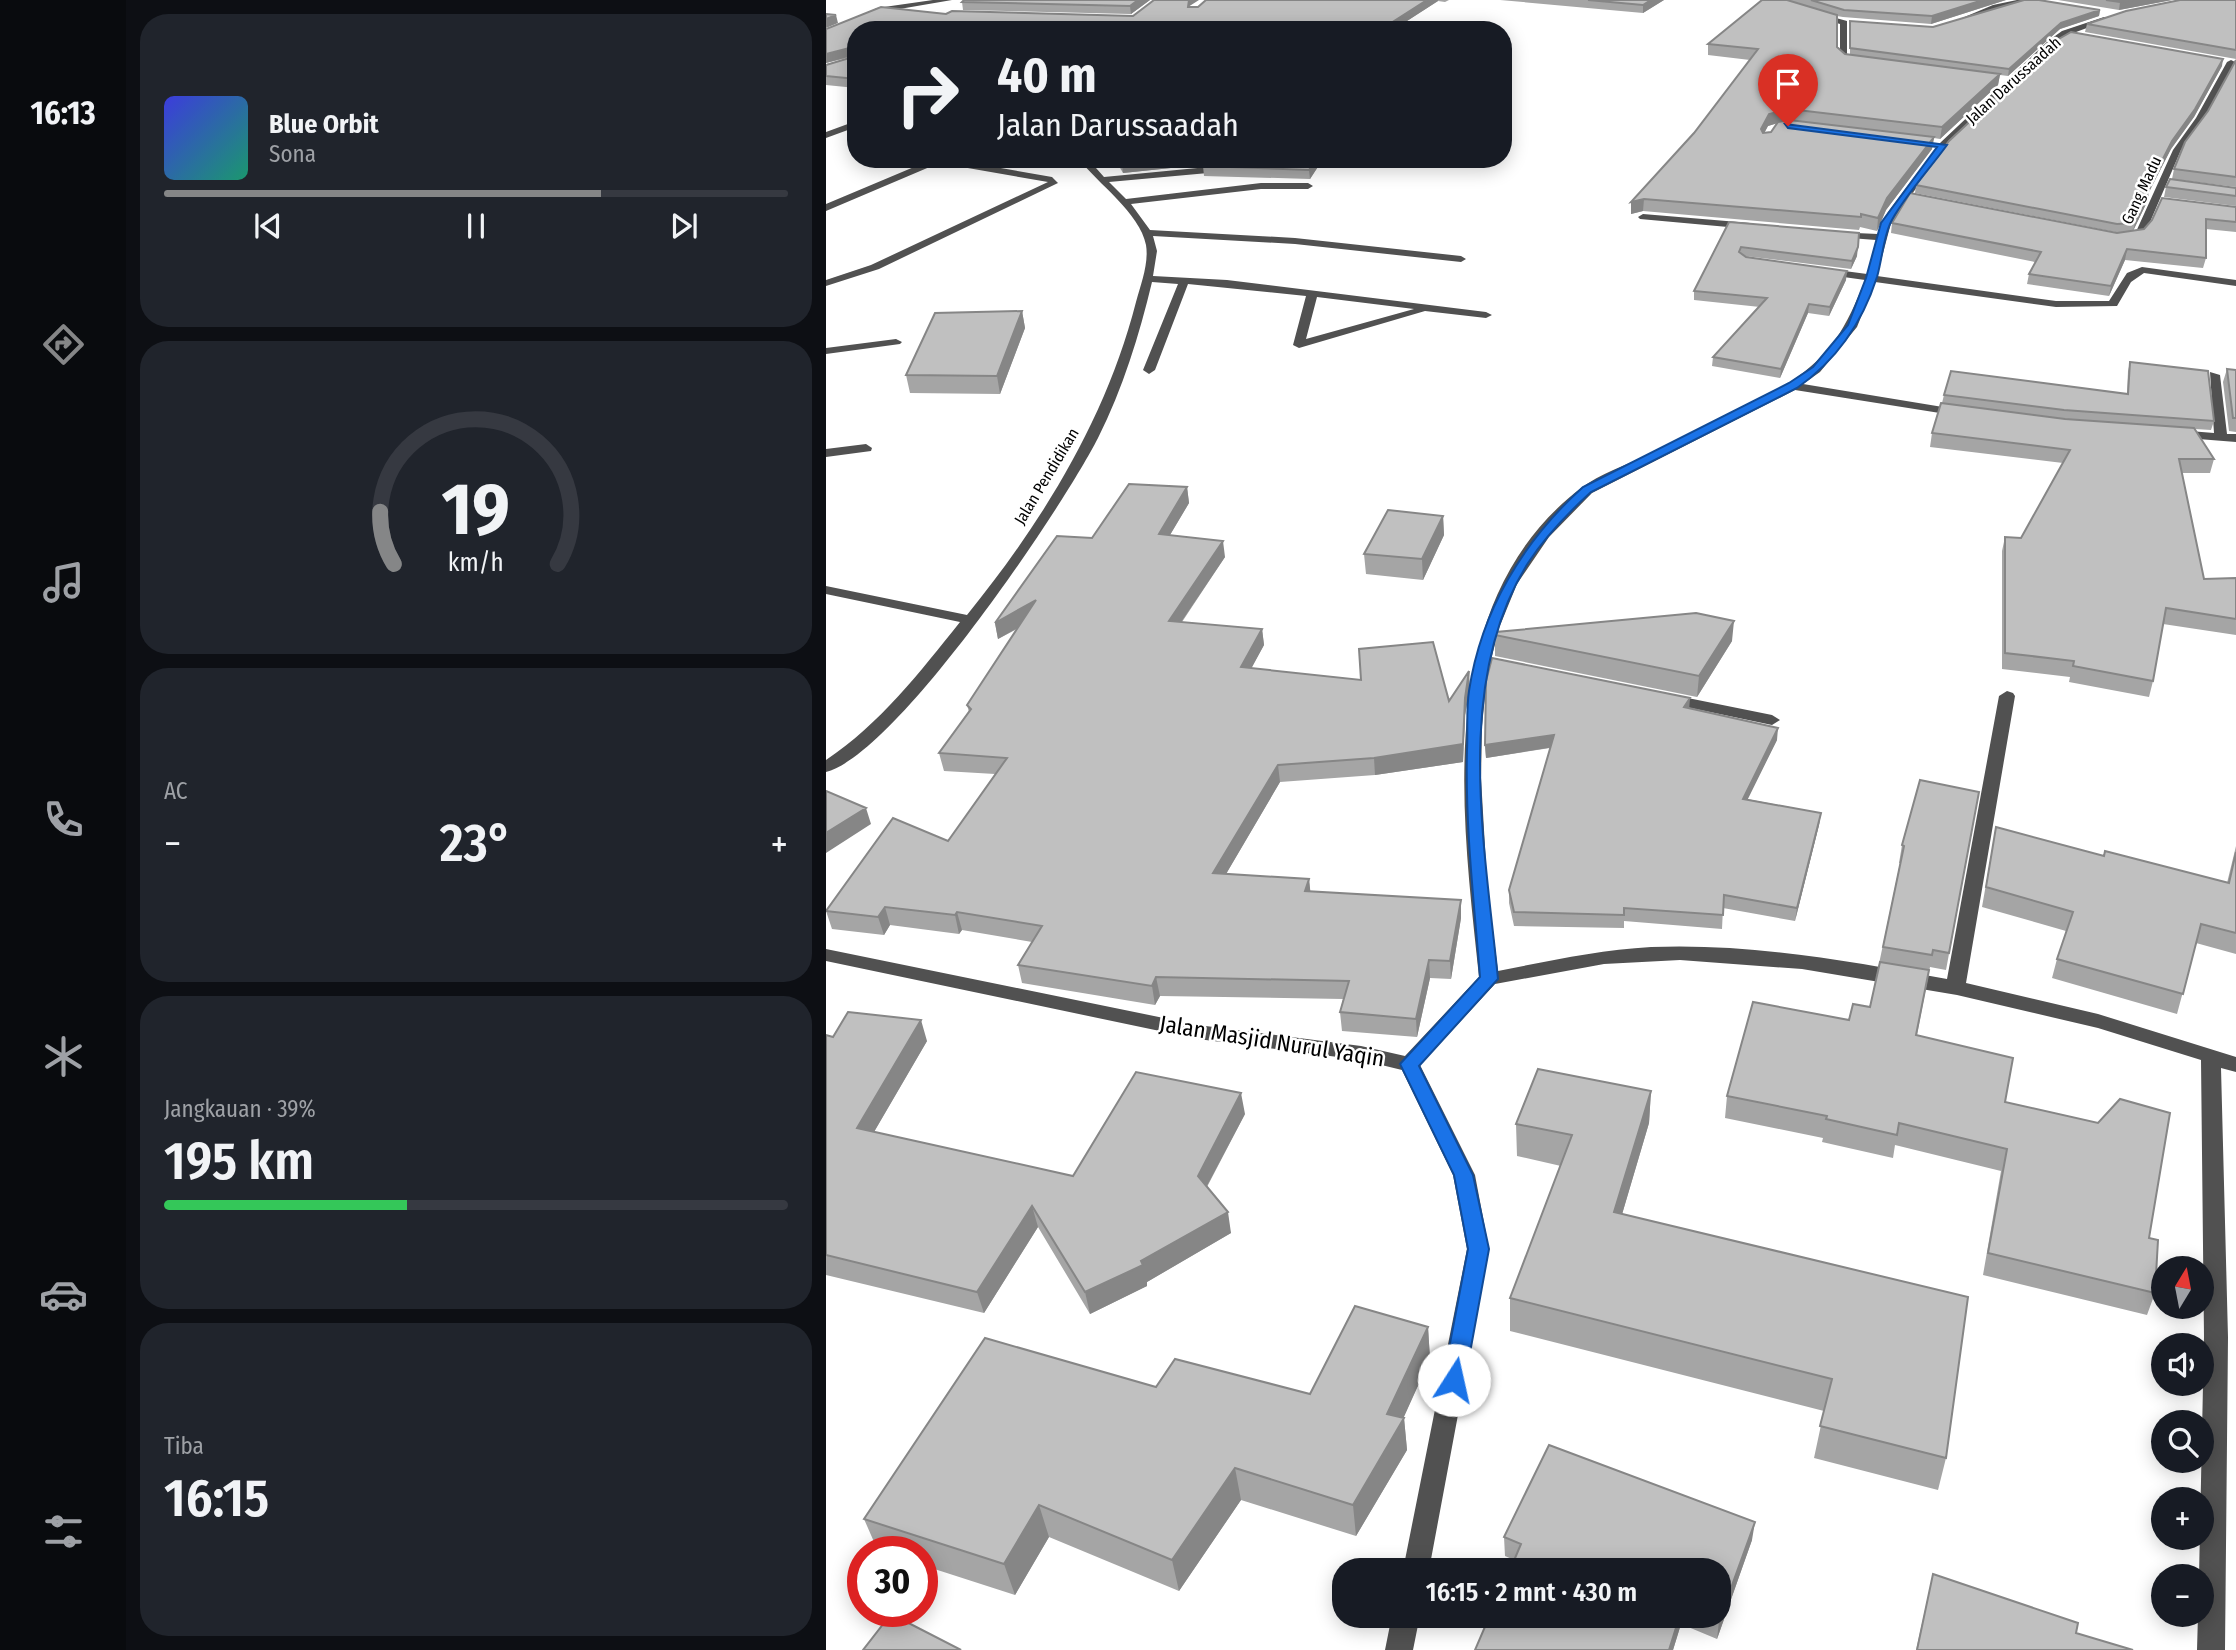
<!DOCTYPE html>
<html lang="id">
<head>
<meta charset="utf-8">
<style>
  body { margin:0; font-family:"Fira Sans Condensed",sans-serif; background:#20242c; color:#f1f3f6; height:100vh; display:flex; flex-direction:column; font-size:26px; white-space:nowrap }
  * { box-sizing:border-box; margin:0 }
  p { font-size:23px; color:#9ea1a6 }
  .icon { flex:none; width:38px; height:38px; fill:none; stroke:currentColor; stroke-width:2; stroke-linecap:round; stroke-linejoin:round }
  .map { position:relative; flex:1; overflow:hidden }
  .sheet { display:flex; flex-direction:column; gap:14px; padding:14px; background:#0d0f14; width:700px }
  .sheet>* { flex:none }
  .hud { position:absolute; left:21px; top:21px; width:665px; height:147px; border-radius:28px; box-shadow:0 4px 18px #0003; background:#171b24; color:#f1f3f6; overflow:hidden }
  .needle { width:46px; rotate:10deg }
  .fabs { position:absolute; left:1325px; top:1256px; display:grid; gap:14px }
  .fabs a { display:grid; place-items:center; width:63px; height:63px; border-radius:50%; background:#171b24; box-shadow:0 4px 18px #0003; font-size:35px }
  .speed { position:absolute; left:21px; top:1536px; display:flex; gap:14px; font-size:35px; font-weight:700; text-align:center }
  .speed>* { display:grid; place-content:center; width:91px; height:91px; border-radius:50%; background:#171b24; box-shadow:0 4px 18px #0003; line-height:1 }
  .speed .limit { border:10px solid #d22; background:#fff; color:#111 }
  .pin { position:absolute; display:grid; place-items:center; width:60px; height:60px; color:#fff; margin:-72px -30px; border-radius:50% 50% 50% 0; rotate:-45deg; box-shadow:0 0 7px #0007 }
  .pin .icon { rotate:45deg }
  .me { position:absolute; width:77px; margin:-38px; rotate:10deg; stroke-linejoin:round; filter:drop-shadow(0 0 5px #0008) }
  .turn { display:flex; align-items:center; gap:24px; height:147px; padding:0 35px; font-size:32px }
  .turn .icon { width:91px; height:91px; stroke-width:2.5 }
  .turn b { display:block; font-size:49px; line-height:60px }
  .big { font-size:52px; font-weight:600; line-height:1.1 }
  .sheet .card { flex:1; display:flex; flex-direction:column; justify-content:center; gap:10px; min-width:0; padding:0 24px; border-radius:28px; background:#20242c }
  .sheet .dial { align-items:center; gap:0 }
  .dial svg { height:182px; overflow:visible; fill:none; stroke:#363941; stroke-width:7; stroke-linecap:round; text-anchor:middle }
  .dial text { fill:#f1f3f6; stroke:none }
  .song { display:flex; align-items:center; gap:21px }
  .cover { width:84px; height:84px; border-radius:10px; background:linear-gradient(135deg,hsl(240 70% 55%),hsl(160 70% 35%)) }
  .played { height:7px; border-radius:4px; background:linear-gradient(90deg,#858687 70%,#363941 70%) }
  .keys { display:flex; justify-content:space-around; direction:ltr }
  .heat { display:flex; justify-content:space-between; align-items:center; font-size:38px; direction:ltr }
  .charge { height:10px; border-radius:5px; background:linear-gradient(90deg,#34c759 39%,#363941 0) }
  .trip { position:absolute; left:506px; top:1558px; width:399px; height:70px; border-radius:28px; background:#171b24; box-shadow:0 4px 18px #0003; font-weight:600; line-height:70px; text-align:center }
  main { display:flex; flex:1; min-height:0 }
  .tab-bar { display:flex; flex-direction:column; width:126px; justify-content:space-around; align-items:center; background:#090b0e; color:#9ea1a6 }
  .tab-bar .icon { width:49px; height:49px }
  .tab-bar .current { color:#858687 }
  .tab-bar b { font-size:32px; color:#f1f3f6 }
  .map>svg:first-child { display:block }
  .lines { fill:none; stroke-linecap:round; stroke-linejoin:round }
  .minor { fill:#515151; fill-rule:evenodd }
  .wall { fill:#a5a5a5; fill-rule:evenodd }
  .shaded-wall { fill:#868686 }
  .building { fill:#c0c0c0; stroke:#868686; stroke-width:2 }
  .route { fill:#1a73e8; stroke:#114b97; stroke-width:2 }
  .labels { text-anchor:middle; stroke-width:5; stroke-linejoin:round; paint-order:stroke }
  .far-street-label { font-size:16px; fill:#000; stroke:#fff }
  .near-street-label { font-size:23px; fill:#000; stroke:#fff }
</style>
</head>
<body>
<main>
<nav class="tab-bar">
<b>16:13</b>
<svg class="icon current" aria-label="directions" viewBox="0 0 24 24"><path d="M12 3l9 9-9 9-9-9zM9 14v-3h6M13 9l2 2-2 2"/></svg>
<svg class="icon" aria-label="music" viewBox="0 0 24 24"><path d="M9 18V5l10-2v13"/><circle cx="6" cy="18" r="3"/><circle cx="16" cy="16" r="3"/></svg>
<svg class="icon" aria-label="phone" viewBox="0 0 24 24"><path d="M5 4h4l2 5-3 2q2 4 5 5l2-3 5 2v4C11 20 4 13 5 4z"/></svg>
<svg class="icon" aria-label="climate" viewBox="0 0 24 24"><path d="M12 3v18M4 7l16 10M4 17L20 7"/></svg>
<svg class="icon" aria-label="car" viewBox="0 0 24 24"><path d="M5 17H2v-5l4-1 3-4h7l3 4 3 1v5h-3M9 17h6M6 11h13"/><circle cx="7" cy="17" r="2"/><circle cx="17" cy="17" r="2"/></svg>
<svg class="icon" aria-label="filters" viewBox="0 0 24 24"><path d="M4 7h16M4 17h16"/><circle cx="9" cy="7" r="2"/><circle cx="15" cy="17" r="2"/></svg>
</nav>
<section class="sheet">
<div class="card">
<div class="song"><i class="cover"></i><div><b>Blue Orbit</b><p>Sona</p></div></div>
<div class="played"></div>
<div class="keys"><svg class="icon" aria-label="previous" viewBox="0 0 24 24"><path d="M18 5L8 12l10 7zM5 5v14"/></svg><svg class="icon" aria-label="pause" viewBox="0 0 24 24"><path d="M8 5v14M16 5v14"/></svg><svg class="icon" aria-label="next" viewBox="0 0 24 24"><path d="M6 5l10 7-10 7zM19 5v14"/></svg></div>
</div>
<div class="card dial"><svg viewBox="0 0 100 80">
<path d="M14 69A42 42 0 1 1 86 69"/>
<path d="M14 69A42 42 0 0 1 8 46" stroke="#858687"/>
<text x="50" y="56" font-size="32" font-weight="700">19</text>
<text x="50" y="72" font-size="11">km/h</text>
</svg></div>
<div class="card"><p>AC</p>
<div class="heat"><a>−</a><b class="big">23°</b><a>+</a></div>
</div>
<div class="card"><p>Jangkauan · 39%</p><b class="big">195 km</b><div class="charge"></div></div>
<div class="card"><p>Tiba</p><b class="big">16:15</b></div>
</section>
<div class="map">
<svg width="1410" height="1650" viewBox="0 0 1410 1650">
  <rect width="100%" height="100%" fill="#fff"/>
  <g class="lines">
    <!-- minor -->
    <path class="minor" d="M107 0H126L56 12 0 36V31L51 8Z
      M1191 0H1204L1136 23 1129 21 1167 5Z
      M988 12 1021 21V57L1035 60V64L1014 60V24L988 16Z
      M1278 17 1285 19 1242 35 1228 45 1120 147 1065 223 1051 276 1230 301H1283L1301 273 1316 267 1410 280V286L1318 273 1305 282 1291 306 1230 307 1049 282 1031 327 994 372 977 384 1135 410 1139 411V417L969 390 766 493 723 537 691 584 673 628 661 676 656 726 655 778 661 882 672 971C723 961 773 950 825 947 924 943 1024 961 1121 979L1173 696 1181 691 1187 693 1189 696 1140 983 1272 1014 1410 1057V1072L1395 1068 1402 1337 1399 1650H1371L1372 1615H1376V1577H1373L1378 1337 1375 1060 1272 1028 1131 995 976 969 854 960 778 964 669 984 594 1065 649 1175 663 1249 603 1570H577L641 1249 627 1175 576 1070 535 1060 372 1039 0 961V949L372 1025 535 1046 579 1056 653 977C636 814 605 603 755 488 774 474 800 465 821 455 868 431 915 407 963 383 1006 354 1020 328 1039 280L996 274 991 271 996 268 1041 274 1050 240 1011 237 1007 236V232L1052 234 1062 212 1114 143 1222 41 1236 31Z
      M1405 60 1409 62 1378 119 1355 150 1318 236 1293 241V237L1309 234 1347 150 1370 118 1401 62Z
      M30 121V127L0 138V132Z
      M107 159H123L226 177 232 183 53 269 0 286V280L45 265 222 182 113 163 0 211V204Z
      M253 159H262L278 177 413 164 422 159H433L415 170 283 182 300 199 435 183H482L487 186 482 189H435L305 204 324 230 469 238 635 256 640 259 635 262 469 244 327 236 331 251 327 276 401 280 660 312 666 315 660 318 599 311 473 348 467 345 480 296 362 284 329 370 323 374 317 370 352 284 326 282C313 336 297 388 272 438 237 507 71 754 0 772V760C54 724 94 672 134 622L0 594V586L141 615C217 521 280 419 310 302 315 284 323 263 320 245 314 213 271 183 253 159ZM491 297 588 309 480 339Z
      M817 214 924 223 929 226 924 229 814 219 812 217Z
      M70 339 76 342 74 344 0 354V348Z
      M1384 372 1394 375 1401 434H1410V442L1347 437 1345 434 1351 430 1388 433Z
      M40 444 46 448 45 451 0 457V449Z
      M842 694 946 715 954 720 946 725 836 702 834 699 836 696Z
      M566 1615H594L587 1650H559Z"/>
  </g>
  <!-- wall -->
  <path class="wall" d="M324 0 305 14 137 10 136 2Z
    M380 0H623L619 2 612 1 567 30H30V56L0 63V29L120 14 307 16 364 7H372Z
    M674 0H838L817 13Z
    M936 0H1180L1105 24 1017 17 1011 16V47L1019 54H1024V21L1107 27 1274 10 1273 16 1234 29 1182 76 1174 75 1172 85 1114 139 1108 138 1106 149 1060 210 1051 231 1034 227 1033 230 817 211 805 214V202L868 133 924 60 882 55V44ZM951 123 945 132 938 133 942 126Z
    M1232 0H1346L1293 10Z
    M1410 0V59L1259 32 1261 24Z
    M30 56V88L0 85V64Z
    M1410 60V187L1346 179 1348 169 1382 111Z
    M1396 66 1368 117 1345 149 1321 195 1320 204 1307 231 1318 229 1410 207V232L1380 229V258L1377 268 1299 260 1283 296 1201 284 1203 274 1209 262 1065 233 1066 223 1291 233 1303 232H1289L1089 193 1090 185Z
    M289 159H416L412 161 297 173Z
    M497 159 484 179 378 176 377 166 415 163Z
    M1340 187 1410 188V206L1338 197Z
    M903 222 1031 256 1025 269 919 256 1020 280 1003 316 982 313 954 378 886 366 887 357 934 307 868 300V291Z
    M196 311 199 328 174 394 84 393 80 375Z
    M1304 362 1388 421 1385 430 1369 429 1388 459 1384 473H1356L1378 579 1410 578V635L1337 624 1327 681 1323 697 1243 682 1244 677 1176 669V551L1179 537 1195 538 1237 463 1104 447 1106 433 1116 403 1118 395 1301 394 1302 371Z
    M1401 369 1410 370V432L1403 431 1397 382Z
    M361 487 363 503 344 535 399 557 356 622 436 629 438 645 425 668 623 701 644 688 639 715 637 762 549 775 454 782 400 874 483 879 484 892 635 918 625 979 604 978 591 1037 516 1031 514 1012 517 999 334 996 329 1005 196 983 192 965 206 942 136 930 133 934 64 925 58 935 6 929 0 911 122 841 169 774 118 771 113 753 143 712 141 705 191 629 172 639 169 623 266 538Z
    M617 516 618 535 597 580 540 574 538 554Z
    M669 635 906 641 871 697 669 656Z
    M863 709 951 740 921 799 995 813 993 825 969 921 897 908 896 929 798 921V928L688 926 683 903V890L724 748 660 758 659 745Z
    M1153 792 1120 970 1104 967 1091 1035 1179 1102 1323 1238 1329 1293 1321 1315 1157 1275 1175 1171 1069 1145 1067 1158 996 1142 997 1138 899 1118 901 1096 1044 1007 1074 863H1073L1076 845Z
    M1170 827 1278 856 1401 883 1410 846V954L1370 943 1351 1014 1226 978 1231 959 1240 931 1156 907Z
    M0 1035 7 1037 101 1041 48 1132 247 1176 419 1114 381 1187 405 1233 321 1282V1286L264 1314 212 1227 158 1313 0 1275Z
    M825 1091 823 1123 796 1214 1120 1458 1112 1490 988 1458 998 1411 684 1331V1298L735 1166 691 1156 690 1124Z
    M602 1327 604 1359 577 1418H578L581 1450 530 1536 415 1500 353 1591 223 1537 189 1595 96 1565V1552H56L52 1551 38 1519 330 1387 484 1394Z
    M678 1537 926 1540 891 1639 855 1624 847 1650H649L664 1615H892L688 1560 679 1556Z
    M1107 1574 1250 1633 1307 1650H1090Z"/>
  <!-- shaded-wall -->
  <path class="shaded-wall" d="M312 0H324L305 14 304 6Z
    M363 0H373L362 7Z
    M601 0H612V1L567 30H554Z
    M825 0H838L817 13V5Z
    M1157 0H1180L1105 24 1106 16Z
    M1307 0H1346L1293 10 1294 2Z
    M1274 10 1273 16 1234 29 1182 76 1183 69 1235 23Z
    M10 15 12 23 0 28V19Z
    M27 47 29 55 0 63V54Z
    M1397 59 1396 66 1368 117 1345 149 1319 200 1320 192 1346 141Z
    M1174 74 1172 85 1114 139 1116 127Z
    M963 109 962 120 942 126 934 141 935 129 943 114Z
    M1108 137 1106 149 1060 210 1051 231 1052 218 1061 198Z
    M333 159H416L412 161 297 173 296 163Z
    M490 159H497L484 179 483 170Z
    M1322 196 1320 204 1307 231 1309 223Z
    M818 199 817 211 805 214V202Z
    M1032 247 1031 256 1025 269 1026 261Z
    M1301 249 1299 260 1283 296 1285 286Z
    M1021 271 1020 280 1003 316 1004 307Z
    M983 304 982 313 954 378 955 369Z
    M196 311 199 328 174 394 171 376Z
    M361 487 363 503 335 550 333 534Z
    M617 516 618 535 597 580 596 559Z
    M397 541 399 557 345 637 343 621Z
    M210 600 213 616 172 639 169 623Z
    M908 621 906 641 871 697 873 676Z
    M436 629 438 645 417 684 415 667Z
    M643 671 644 688 639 715 637 762 549 775 548 758 639 698Z
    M864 698 863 711 858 707Z
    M952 728 951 740 916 811 917 799Z
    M728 735V747L660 758 659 745Z
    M452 765 454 782 390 891 387 873Z
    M40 808 45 824 0 853V833Z
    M995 813 993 825 969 921 971 908Z
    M483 879 485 897 479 891Z
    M635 900V918L625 979 624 961Z
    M59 907 64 925 58 935 52 917Z
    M131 912 136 930 133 934 129 915Z
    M603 960 604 978 591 1037 590 1019Z
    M330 977 334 996 329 1005 326 986Z
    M95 1020 101 1041 38 1149 31 1128Z
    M825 1091 823 1123 787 1245 788 1212Z
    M415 1093 419 1114 375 1197 372 1176Z
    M206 1206 212 1227 158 1313 151 1292Z
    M402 1212 405 1233 321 1282V1286L264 1314 259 1292Z
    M602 1327 604 1359 573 1428 578 1418 581 1450 530 1536 527 1505 561 1414Z
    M409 1468 415 1500 353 1591 346 1560Z
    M213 1505 223 1537 189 1595 178 1564Z
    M929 1522 926 1540 891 1639 893 1621Z
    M854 1615H856L855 1624 847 1650H843Z"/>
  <!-- building -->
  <path class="building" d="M138 0H312L304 6 136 2Z
    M328 0H363L362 7H372L380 0H601L554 30H30V49L27 47 0 54V29L55 7 120 14 126 11 307 16Z
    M762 0H825L817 5Z
    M936 0H961L1011 15V47L1019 54 1174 74 1116 127 963 109 943 114 935 129 937 133 945 132 952 122 963 120 1108 137 1061 198 1052 218 1035 214V217L818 199 805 202 868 133 932 49 882 44Z
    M985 0H1157L1106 16 1018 10Z
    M1198 0H1213L1274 10 1235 23 1183 69 1024 48V21L1107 27Z
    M1280 0H1307L1294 2Z
    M1354 0H1410V50L1261 24 1300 11Z
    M0 14 10 15 0 19Z
    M1245 32 1397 59 1369 109 1346 141 1320 192 1322 196 1309 223 1291 224 1090 185 1123 141 1231 40Z
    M30 56V79L0 76V65Z
    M1410 60V177L1348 169 1359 142 1382 111Z
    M293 159H333L296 163Z
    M421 159H490L483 170 377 166 415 163Z
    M1344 179 1410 188V196L1340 187Z
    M1084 193 1291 233 1318 229 1326 220 1336 198 1410 207V222L1380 219V258L1301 249 1285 286 1203 274 1215 252 1066 223Z
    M903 222 1033 233 1032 247 1026 261 915 247 913 252 920 257 1021 271 1004 307 983 304 955 369 887 357 941 298 868 291Z
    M196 311 171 376 80 375 109 313Z
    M1304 362 1382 371 1388 421 1238 410 1118 395 1125 371 1302 394Z
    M1401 369 1410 370V418H1407Z
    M1115 403 1239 419 1368 428 1388 459H1353L1378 579 1410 578V619L1340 608 1327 681 1247 666 1248 661 1179 653V537L1195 538 1244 450 1106 433Z
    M303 484 361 487 333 534 397 541 343 621 436 629 415 667 535 680 533 649 607 642 623 701 643 671 639 698 637 744 548 758 452 765 387 873 483 879 479 891 635 900 624 961 603 960 590 1019 514 1012 523 981 330 977 326 986 192 965 216 926 131 912 129 915 59 907 52 917 0 911 67 818 122 841 181 758 113 753 145 709 141 705 210 600 169 623 231 536 266 538Z
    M562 510 617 516 596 559 538 554Z
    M870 613 908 621 873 676 669 635 670 632Z
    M666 658 864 698 858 707 952 728 917 799 995 813 971 908 898 895 897 915 798 908V915L688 912 683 890 728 735 659 745 660 681Z
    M1094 780 1153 792 1123 953 1107 950 1106 955 1057 947 1078 846 1076 845Z
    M0 791 40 808 0 833Z
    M1170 827 1278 856 1279 851 1403 883 1410 852V933L1375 924 1357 994 1231 959 1247 912 1160 887Z
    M1054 962 1103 970 1090 1035 1187 1058 1179 1102 1272 1123 1294 1099 1344 1113 1323 1238 1332 1240 1329 1293 1162 1253 1181 1149 1073 1123 1071 1135 1000 1119 1001 1116 901 1096 927 1002 1023 1020 1027 1004 1044 1007Z
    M22 1012 95 1020 31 1128 247 1176 310 1072 415 1093 372 1176 402 1212 315 1261 317 1265 259 1292 206 1206 151 1292 0 1255V1035L7 1037Z
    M712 1069 825 1091 788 1212 1142 1297 1120 1458 994 1426 1006 1379 684 1298 746 1135 690 1124Z
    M529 1306 602 1327 561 1414 578 1418 527 1505 409 1468 346 1560 213 1505 178 1564 38 1519 159 1338 330 1387 349 1359 484 1394Z
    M723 1445 929 1522 893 1621 880 1615H892V1570H684L695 1544 678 1537Z
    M1107 1574 1252 1623 1250 1633 1307 1650H1091Z
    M65 1614 135 1650H37Z
    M664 1615H854L843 1650H649Z"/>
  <!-- route -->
  <path class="route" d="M959 124 1121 145C1106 166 1073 203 1064 224 1057 240 1056 260 1051 277 1036 324 1011 360 971 388L765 492C742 513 719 537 702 563 627 682 659 847 672 979L593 1066 647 1175 663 1249 639 1380 636 1387 628 1390 620 1387 617 1380 642 1249 628 1175 574 1064 654 977C648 901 639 826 641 750 642 731 640 710 643 691 655 611 697 541 757 487L963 383 987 367 1022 325 1040 278 1055 223 1111 147 962 128Z"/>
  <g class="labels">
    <!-- far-street labels -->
    <g class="far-street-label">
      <text transform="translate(1187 80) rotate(-42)" y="6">Jalan Darussaadah</text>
      <text transform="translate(1315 190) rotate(-65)" y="6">Gang Madu</text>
      <text transform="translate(220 476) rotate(-59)" y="6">Jalan Pendidikan</text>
    </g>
    <!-- near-street labels -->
    <g class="near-street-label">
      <text transform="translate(446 1041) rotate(9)" y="8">Jalan Masjid Nurul Yaqin</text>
    </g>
  </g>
</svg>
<div class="fabs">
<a><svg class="needle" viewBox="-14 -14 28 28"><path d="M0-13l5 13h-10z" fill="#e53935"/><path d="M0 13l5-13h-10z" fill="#9ea1a6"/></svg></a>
<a><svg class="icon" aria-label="sound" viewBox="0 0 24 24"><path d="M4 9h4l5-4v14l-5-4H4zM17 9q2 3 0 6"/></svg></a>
<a><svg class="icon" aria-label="search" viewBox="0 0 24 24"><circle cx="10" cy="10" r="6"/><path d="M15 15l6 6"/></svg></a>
<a>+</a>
<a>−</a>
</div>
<div class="speed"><div class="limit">30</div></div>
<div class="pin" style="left:962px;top:126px;background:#d93025"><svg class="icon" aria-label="arrive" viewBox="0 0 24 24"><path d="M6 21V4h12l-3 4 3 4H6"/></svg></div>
<svg class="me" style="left:628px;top:1380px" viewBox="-20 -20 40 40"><circle r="19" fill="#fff"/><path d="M0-13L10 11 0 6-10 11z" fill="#1a73e8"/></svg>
<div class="trip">16:15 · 2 mnt · 430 m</div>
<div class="hud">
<div class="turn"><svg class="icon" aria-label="right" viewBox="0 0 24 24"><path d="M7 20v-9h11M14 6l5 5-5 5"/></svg><div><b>40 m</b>Jalan Darussaadah</div></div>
</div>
</div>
</main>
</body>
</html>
